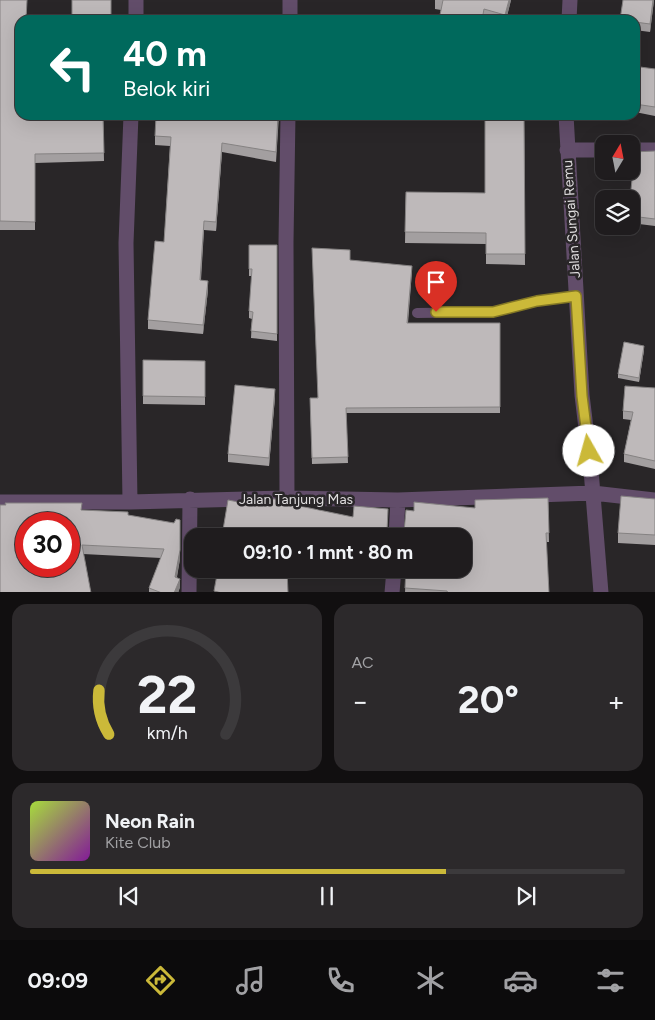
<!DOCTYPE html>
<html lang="id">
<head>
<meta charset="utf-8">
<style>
  body { margin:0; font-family:Figtree,sans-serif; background:#2c292b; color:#f1f3f6; height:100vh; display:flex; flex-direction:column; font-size:19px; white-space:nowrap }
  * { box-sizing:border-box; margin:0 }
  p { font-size:16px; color:#a1a1a4 }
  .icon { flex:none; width:28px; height:28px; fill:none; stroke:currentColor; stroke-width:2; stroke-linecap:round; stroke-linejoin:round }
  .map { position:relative; height:592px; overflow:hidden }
  .sheet { display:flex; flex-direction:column; gap:12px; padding:12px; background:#110f10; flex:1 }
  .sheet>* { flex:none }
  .banner { position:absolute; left:15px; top:15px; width:625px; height:105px; border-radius:15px; box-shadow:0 5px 20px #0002,0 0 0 1px #3c3a3c; background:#00695c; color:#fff; overflow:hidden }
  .needle { width:32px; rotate:10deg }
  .controls { position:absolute; left:595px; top:135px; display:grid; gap:10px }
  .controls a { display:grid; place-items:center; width:45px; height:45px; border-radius:10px; background:#1f1c1e; box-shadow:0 5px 20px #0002,0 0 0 1px #3c3a3c; font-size:25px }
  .speed { position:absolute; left:15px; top:512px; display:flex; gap:10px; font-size:25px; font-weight:700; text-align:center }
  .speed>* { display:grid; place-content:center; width:65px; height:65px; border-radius:50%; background:#1f1c1e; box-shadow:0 5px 20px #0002,0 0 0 1px #3c3a3c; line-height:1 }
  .speed .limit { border:8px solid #d22; background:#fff; color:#111 }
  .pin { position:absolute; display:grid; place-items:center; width:42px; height:42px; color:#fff; margin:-51px -21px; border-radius:50% 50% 50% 0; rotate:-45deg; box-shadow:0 0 5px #0007 }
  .pin .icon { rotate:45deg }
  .me { position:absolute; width:55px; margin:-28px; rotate:353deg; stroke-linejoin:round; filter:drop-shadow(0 0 4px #0008) }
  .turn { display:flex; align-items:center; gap:18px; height:105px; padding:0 25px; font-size:22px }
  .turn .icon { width:65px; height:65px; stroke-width:2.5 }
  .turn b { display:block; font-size:35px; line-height:42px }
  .big { font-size:38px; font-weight:700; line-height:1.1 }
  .sheet .tile { flex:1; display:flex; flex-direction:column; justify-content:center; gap:8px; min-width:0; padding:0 18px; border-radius:15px; background:#2c292b }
  .sheet .dial { align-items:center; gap:0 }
  .dial svg { height:130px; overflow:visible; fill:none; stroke:#3c3a3c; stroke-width:7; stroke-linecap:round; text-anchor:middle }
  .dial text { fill:#f1f3f6; stroke:none }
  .song { display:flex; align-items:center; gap:15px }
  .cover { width:60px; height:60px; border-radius:8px; background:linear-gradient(135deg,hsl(80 70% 55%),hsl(290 70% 35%)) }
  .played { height:5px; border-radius:2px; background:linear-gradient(90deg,#cbb939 70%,#3c3a3c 70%) }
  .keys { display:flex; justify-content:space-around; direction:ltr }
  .heat { display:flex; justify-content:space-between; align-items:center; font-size:28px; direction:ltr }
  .sheet .tiles { flex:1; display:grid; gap:12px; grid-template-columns:1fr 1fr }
  .tile:last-child { grid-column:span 2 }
  .trip { position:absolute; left:184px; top:528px; width:288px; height:50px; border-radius:15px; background:#1f1c1e; box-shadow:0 5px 20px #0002,0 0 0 1px #3c3a3c; font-weight:700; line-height:50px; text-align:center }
  .dock { display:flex; height:80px; justify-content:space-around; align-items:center; background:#0c0b0c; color:#a1a1a4 }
  .dock .icon { width:35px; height:35px }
  .dock .selected { color:#cbb939 }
  .dock b { font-size:22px; color:#f1f3f6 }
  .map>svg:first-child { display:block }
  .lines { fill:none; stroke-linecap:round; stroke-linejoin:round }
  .lane { stroke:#624d6a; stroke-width:10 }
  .street { stroke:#624d6a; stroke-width:15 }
  .wall { fill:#a39fa0 }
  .shaded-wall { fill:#858282 }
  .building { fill:#beb9ba; stroke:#858282; fill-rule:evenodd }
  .route-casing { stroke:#847825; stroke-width:12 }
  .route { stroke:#cbb939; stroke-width:9 }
  .labels { text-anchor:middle; stroke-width:5; stroke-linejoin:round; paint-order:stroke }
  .street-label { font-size:14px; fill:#dfddde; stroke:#292628 }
</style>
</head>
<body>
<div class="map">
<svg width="655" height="593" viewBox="0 0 655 593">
  <rect width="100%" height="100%" fill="#292628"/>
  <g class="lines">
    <!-- lane -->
    <path class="lane" d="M417 313 493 312 537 301 576 296"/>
    <!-- street -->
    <path class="street" d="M136 20V0
      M290 20V0
      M569 20 570 0
      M566 115 582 395 591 470 601 593
      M567 150H604
      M631 150H655
      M287 498 286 242 288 115
      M0 502H130L287 498 398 500 593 493 655 500
      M130 502 126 243 131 115
      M396 536 398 500
      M189 593 190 499
      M392 593 394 569"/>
  </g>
  <!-- wall -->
  <path class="wall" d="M0 0 20 115H103L104 161 35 163V230H0Z
    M435 0H511L506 20H439L441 10 435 9Z
    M654 0 650 32 635 30V20Z
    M655 69V116L635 112V93Z
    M279 115 276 162 222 152 216 231 204 230 201 280 208 290 203 334 148 329V320L164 242 170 146 155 145V136Z
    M524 115 525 265 486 264V244L405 243 406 192 485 193Z
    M655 151V226L631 223V199Z
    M249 245H277V341L251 338 252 319 249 318V311L252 276H249Z
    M412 271 408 323H500V413H346L348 463 312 464 310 398H317Z
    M644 350 639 382 618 378V374Z
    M143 360 205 361V405L143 404Z
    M655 388V469L624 462V454L631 420 623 419V411Z
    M275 397 269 466 228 462V454Z
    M548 498 549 542H546L549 593H405L406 570H403V569H462L404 532 414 511 475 508Z
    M655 499V545L618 543V533Z
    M82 510 128 515 180 559 177 577 180 587 178 593H149V588L161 558 83 554 0 593Z"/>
  <!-- shaded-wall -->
  <path class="shaded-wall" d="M509 0H511L506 20H505V15Z
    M653 0H654L650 32V24Z
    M222 143V152L216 231V222Z
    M208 281V290L203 334V325Z
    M644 346V350L639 382V378Z
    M275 389V397L269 466V458Z
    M180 520V559L175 586V577Z
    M180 579V587L178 593H174Z"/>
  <!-- building -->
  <path class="building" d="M0 0H27L26 20H20V115H103L104 153 35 154V222L0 221Z
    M72 0H111V20H72Z
    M443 0H509L505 15 484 9 482 20H439Z
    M623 0H653L650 24 635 22V20H620Z
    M640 67 655 69V107L635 104V93Z
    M156 115H278L276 152 222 143 216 222 204 221 200 280 208 281 203 325 148 320 155 241 164 242 171 137 155 136Z
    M485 115H524L525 254H486V233L405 232 406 192 485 193Z
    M655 151V219L631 216V199H630L632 180V152Z
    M249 245H277V334L251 331 253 312 249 311 252 269H249Z
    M312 248 350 250V260L412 266 407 323H500V407L346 408 348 457 312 458 310 398H318Z
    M624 342 644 346 639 378 618 374Z
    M143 360 205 361V397L143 396Z
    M235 385 275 389 269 458 228 454Z
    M625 386 655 388V461L624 454 633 412 623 411Z
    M621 496 655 499V535L618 533Z
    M548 498 549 533H546L549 593H448L447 591 405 588 406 569H462V536H396L404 532 406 510 414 511V502L475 508V500Z
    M260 499H286L285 503 353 517 354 506 388 509 387 531 391 535 395 536H222L228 500 259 506Z
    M5 503H82L81 510 128 512V515L174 523 176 519 180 520V550L175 577 180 579 174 593H162L149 588 164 549 82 545 91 593H0V505H6ZM26 524H69V566H26Z
    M218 569H287L288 593H222L214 591Z"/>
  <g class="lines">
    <defs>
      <path id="route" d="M436 312H493L537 301 576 296 582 396 589 451"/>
    </defs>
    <!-- route casing -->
    <use href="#route" class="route-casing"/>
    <!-- route -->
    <use href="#route" class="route"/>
  </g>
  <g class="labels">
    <!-- street labels -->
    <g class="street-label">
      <text transform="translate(571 219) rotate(-94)" y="5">Jalan Sungai Remu</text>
      <text x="296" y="504">Jalan Tanjung Mas</text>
    </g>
  </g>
</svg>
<div class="controls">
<a><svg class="needle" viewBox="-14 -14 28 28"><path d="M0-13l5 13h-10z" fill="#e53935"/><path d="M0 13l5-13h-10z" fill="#a1a1a4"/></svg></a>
<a><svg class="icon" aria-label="layers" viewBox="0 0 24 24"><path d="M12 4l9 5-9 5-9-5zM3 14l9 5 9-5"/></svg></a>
</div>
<div class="speed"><div class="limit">30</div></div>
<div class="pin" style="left:436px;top:312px;background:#d93025"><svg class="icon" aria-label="arrive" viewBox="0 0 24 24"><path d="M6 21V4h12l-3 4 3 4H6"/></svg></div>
<svg class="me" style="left:589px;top:451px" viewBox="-20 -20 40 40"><circle r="19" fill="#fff"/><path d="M0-13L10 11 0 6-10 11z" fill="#cbb939"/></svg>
<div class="trip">09:10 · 1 mnt · 80 m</div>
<div class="banner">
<div class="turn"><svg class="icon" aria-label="left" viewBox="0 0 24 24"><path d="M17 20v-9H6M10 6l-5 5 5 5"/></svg><div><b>40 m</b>Belok kiri</div></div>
</div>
</div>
<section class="sheet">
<div class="tiles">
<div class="tile dial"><svg viewBox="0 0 100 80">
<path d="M14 69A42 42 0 1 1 86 69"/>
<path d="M14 69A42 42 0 0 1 8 42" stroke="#cbb939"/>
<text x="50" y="56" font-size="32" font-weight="700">22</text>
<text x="50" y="72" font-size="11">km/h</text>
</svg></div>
<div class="tile"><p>AC</p>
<div class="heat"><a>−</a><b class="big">20°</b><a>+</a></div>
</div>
<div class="tile">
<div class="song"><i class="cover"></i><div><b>Neon Rain</b><p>Kite Club</p></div></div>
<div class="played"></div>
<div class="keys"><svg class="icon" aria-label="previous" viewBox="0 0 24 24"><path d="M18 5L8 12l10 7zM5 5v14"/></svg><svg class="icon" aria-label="pause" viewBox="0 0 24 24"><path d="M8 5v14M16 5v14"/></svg><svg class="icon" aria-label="next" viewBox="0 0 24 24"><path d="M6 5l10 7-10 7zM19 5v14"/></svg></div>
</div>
</div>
</section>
<nav class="dock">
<b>09:09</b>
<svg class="icon selected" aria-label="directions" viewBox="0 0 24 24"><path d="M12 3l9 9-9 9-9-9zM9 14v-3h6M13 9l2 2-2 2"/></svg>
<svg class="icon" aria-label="music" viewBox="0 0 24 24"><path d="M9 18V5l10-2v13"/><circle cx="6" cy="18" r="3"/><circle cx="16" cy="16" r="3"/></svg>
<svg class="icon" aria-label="phone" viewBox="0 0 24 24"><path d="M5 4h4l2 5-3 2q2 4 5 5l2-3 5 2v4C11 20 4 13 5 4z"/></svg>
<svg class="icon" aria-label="climate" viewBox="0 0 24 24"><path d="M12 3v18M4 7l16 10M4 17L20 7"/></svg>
<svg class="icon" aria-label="car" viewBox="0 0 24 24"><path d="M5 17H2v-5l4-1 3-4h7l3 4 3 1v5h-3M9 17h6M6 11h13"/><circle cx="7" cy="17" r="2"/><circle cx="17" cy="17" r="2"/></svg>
<svg class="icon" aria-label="filters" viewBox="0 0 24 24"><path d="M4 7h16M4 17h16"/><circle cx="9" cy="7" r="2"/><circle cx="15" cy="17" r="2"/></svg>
</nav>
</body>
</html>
